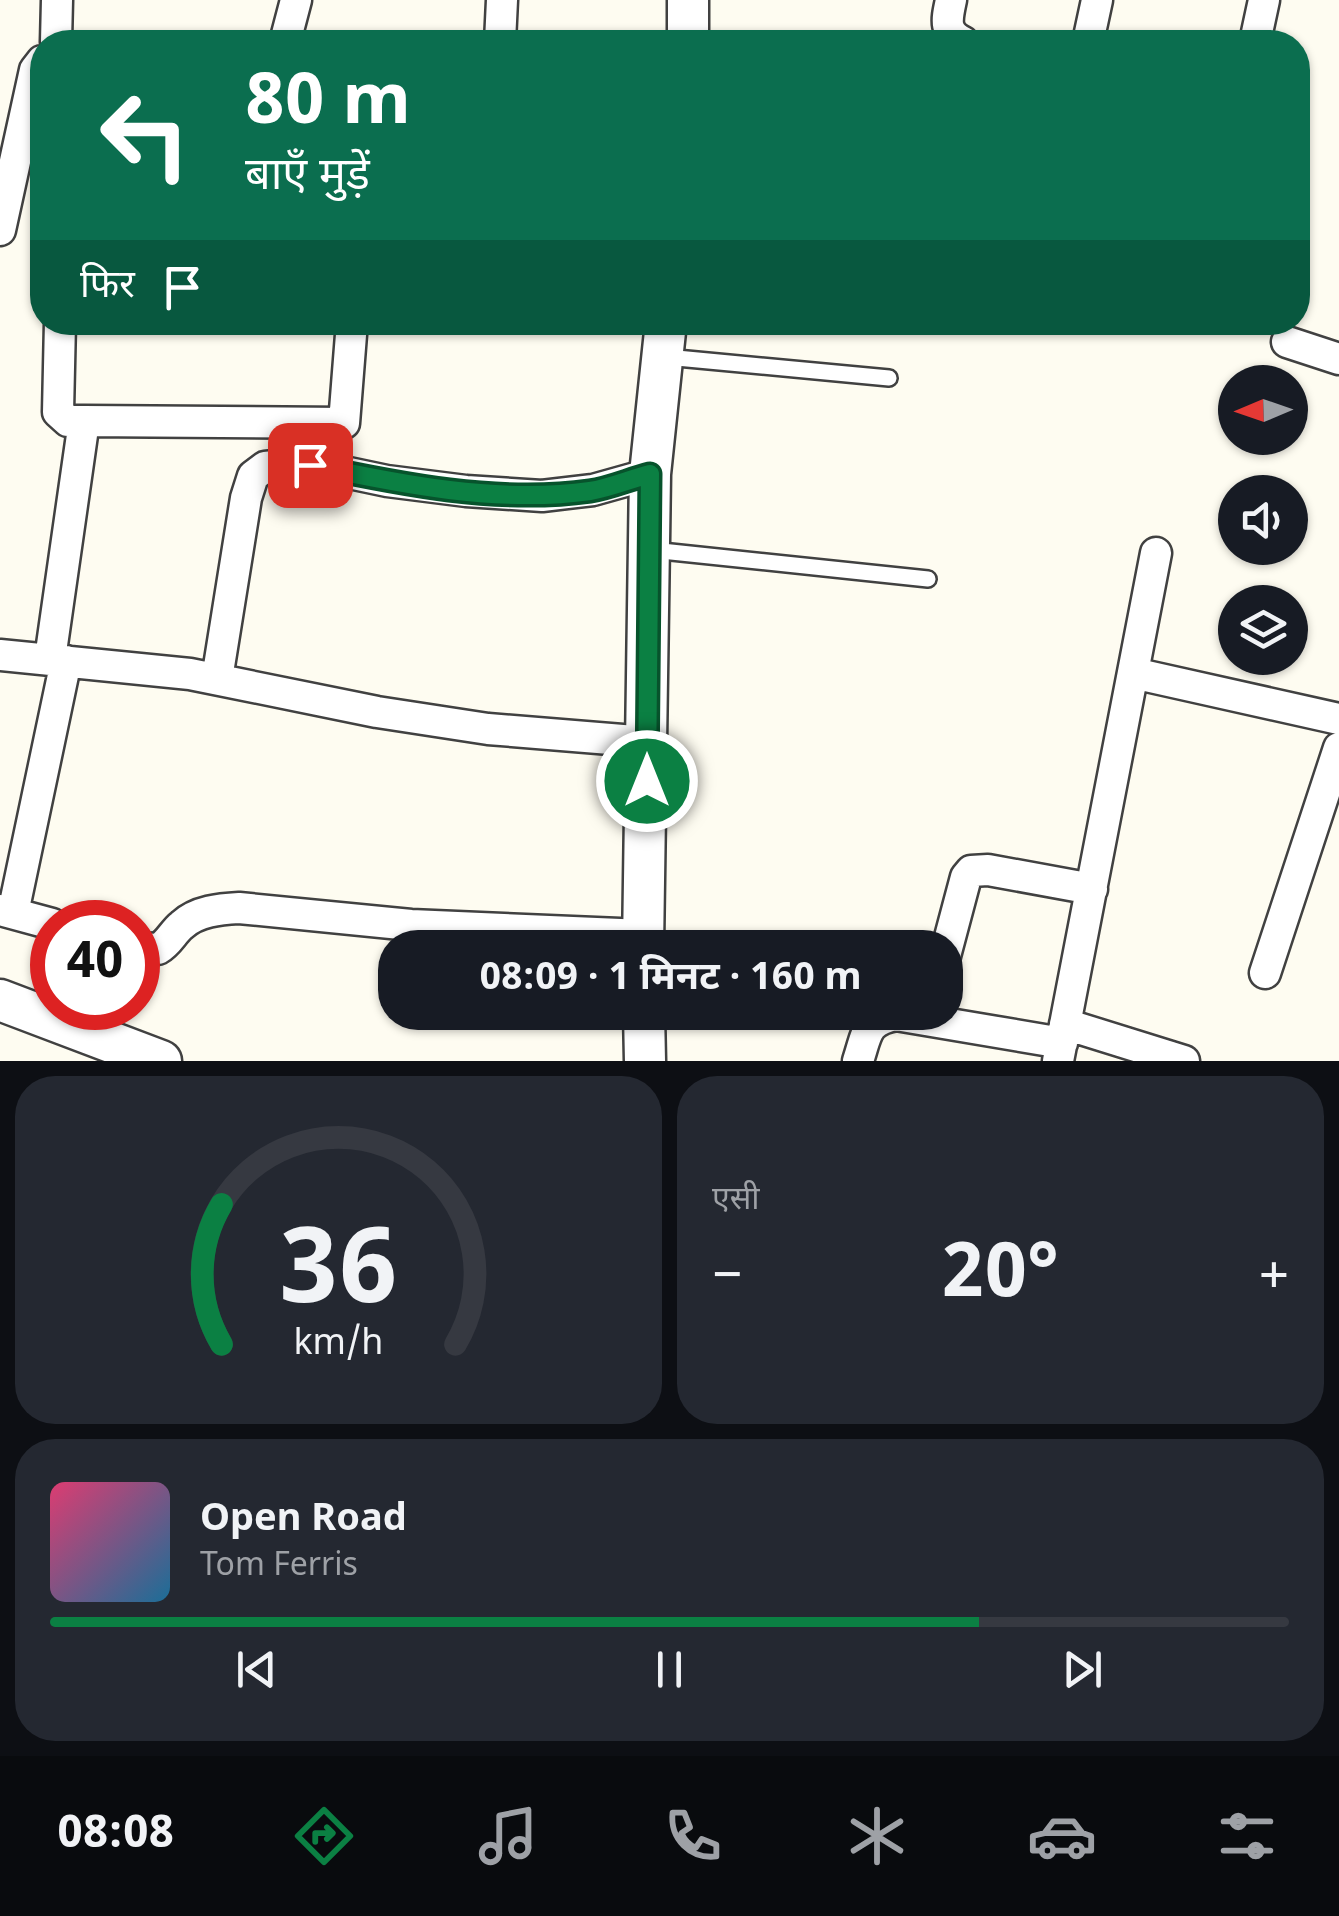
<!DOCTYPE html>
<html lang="hi">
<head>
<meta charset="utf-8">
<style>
  body { margin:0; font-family:Georgia,"Noto Sans Devanagari",serif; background:#242831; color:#f1f3f6; height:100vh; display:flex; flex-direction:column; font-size:38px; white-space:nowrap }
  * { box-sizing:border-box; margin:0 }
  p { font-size:32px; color:#9ea1a6 }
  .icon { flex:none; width:55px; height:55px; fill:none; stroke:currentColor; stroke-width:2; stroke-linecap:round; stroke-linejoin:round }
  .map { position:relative; height:1061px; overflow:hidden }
  .sheet { display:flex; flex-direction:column; gap:15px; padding:15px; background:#0d0f14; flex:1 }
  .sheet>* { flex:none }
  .banner { position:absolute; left:30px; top:30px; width:1280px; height:305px; border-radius:40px; box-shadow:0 2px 8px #0004; background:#0b6e4f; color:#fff; overflow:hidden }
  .needle { width:65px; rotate:268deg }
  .fabs { position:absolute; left:1218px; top:365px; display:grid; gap:20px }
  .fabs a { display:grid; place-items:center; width:90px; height:90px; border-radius:50%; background:#171b24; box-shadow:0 2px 8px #0004; font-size:50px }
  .speed { position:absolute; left:30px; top:900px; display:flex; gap:20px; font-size:50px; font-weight:700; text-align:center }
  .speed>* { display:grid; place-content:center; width:130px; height:130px; border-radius:50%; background:#171b24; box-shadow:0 2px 8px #0004; line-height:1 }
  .speed .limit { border:15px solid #d22; background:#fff; color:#111 }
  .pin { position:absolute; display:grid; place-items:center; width:85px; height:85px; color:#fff; margin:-42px; border-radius:20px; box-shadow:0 5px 15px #0006 }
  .me { position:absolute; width:110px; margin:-55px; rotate:0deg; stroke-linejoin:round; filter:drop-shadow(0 0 8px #0008) }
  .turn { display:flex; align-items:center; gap:35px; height:210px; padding:0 50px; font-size:45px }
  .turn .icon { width:130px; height:130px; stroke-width:2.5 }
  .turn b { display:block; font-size:70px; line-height:85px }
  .then { display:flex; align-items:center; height:95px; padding:0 50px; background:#0003; gap:20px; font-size:38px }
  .big { font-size:75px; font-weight:700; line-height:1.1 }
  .sheet .card { flex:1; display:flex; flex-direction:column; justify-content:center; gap:15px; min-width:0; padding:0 35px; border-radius:40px; background:#242831 }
  .sheet .dial { align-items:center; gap:0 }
  .dial svg { height:260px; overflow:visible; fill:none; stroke:#363941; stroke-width:7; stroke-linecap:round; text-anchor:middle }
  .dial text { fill:#f1f3f6; stroke:none }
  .song { display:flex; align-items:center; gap:30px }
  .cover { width:120px; height:120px; border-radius:15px; background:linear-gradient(135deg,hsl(340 70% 55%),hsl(200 70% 35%)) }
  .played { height:10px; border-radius:5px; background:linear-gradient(90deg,#0b8043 75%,#363941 75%) }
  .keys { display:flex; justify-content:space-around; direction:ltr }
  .heat { display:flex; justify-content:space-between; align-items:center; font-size:55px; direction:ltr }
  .sheet .tiles { flex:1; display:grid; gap:15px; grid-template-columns:1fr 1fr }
  .card:last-child { grid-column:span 2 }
  .trip { position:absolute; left:378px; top:930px; width:585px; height:100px; border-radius:40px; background:#171b24; box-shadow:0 2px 8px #0004; font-weight:700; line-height:100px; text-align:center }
  .tab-bar { display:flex; height:160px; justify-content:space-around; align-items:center; background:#090b0e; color:#9ea1a6 }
  .tab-bar .icon { width:70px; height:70px }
  .tab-bar .active { color:#0b8043 }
  .tab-bar b { font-size:45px; color:#f1f3f6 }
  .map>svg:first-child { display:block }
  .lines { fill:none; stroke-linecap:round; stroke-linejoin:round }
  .service-casing { stroke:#414141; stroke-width:20 }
  .minor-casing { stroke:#414141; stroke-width:35 }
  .tertiary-casing { stroke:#414141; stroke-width:45 }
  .service { stroke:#fff; stroke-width:15 }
  .minor { stroke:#fff; stroke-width:30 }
  .tertiary { stroke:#fff; stroke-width:40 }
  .route-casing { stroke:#07532c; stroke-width:25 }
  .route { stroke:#0b8043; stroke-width:18 }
</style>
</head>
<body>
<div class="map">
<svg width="1339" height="1061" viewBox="0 0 1339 1061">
  <rect width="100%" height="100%" fill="#fefcf1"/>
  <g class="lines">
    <defs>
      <path id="service" d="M666 357 889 378
        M652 550 928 579"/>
      <path id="minor" d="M951 0C947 19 943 32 963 42
        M56 42 57 0
        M285 42 296 0
        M500 42 502 0
        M1088 42 1097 0
        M1255 42 1264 0
        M0 230 35 70 42 61
        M60 322 58 412 68 421H84
        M1287 342 1339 359
        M0 655 190 674 377 712 488 729 647 742
        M50 659 84 421 344 423 352 322
        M1133 673 1339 719
        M217 679 246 498 253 476 265 467 284 465H311L387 481 466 491 542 496 593 490 650 474
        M0 910 52 924
        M13 913 66 661
        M138 948 158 949C169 943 173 932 182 925 197 911 220 909 239 908L411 925 644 935
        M945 956 966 877 971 871 988 870 1092 889
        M1265 973 1339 748
        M1065 1024 1184 1061
        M858 1061C867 1034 865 1021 896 1015L1062 1043
        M1058 1061 1156 553"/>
      <path id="tertiary" d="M688 42V0
        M643 948 650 474 666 322
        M0 1000 161 1061
        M644 1012 645 1061"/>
    </defs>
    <!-- service casing -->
    <use href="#service" class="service-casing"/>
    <!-- minor casing -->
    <use href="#minor" class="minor-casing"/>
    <!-- tertiary casing -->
    <use href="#tertiary" class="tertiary-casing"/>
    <!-- service -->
    <use href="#service" class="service"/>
    <!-- minor -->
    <use href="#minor" class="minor"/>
    <!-- tertiary -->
    <use href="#tertiary" class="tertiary"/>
  </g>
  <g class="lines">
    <defs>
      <path id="route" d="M310 465C400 484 498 504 590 491 610 488 630 479 650 474L647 781"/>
    </defs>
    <!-- route casing -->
    <use href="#route" class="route-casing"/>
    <!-- route -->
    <use href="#route" class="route"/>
  </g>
</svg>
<div class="fabs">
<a><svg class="needle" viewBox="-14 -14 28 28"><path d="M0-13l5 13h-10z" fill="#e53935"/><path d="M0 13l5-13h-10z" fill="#9ea1a6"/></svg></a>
<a><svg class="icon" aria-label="sound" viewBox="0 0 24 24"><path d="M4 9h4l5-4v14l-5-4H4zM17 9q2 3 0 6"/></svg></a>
<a><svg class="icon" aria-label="layers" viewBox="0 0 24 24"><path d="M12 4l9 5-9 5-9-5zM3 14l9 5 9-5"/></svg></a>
</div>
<div class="speed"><div class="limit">40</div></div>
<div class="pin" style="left:310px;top:465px;background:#d93025"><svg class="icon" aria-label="arrive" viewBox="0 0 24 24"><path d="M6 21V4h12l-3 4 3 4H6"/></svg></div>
<svg class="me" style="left:647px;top:781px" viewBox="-20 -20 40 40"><circle r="17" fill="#0b8043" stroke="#fff" stroke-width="3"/><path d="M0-11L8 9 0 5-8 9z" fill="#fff"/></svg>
<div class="trip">08:09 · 1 मिनट · 160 m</div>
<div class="banner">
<div class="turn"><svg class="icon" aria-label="left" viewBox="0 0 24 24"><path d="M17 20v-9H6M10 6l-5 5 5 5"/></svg><div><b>80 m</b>बाएँ मुड़ें</div></div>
<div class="then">फिर<svg class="icon" aria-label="arrive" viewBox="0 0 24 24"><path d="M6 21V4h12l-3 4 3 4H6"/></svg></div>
</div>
</div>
<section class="sheet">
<div class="tiles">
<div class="card dial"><svg viewBox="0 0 100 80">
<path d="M14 69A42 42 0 1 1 86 69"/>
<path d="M14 69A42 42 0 0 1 14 26" stroke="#0b8043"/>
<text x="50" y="56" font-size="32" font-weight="700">36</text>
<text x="50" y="72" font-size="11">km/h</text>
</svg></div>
<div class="card"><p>एसी</p>
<div class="heat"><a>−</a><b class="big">20°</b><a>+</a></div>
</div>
<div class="card">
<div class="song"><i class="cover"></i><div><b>Open Road</b><p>Tom Ferris</p></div></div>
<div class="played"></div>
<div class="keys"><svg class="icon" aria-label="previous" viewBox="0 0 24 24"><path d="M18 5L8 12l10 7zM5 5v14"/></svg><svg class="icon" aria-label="pause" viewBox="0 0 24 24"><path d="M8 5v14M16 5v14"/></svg><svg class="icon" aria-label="next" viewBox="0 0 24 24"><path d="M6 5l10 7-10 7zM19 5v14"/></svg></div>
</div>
</div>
</section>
<nav class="tab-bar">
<b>08:08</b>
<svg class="icon active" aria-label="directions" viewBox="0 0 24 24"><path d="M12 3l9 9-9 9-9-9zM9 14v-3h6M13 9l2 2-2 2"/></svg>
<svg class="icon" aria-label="music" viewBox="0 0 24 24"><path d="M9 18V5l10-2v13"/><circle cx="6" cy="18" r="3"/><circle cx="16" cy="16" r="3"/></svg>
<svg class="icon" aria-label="phone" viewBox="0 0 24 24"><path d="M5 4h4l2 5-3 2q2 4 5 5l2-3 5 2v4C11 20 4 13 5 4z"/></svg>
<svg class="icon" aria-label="climate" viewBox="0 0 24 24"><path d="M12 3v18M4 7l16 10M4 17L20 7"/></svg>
<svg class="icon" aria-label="car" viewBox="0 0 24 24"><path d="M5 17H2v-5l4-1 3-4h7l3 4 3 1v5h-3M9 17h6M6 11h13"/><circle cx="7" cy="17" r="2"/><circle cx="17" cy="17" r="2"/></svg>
<svg class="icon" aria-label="filters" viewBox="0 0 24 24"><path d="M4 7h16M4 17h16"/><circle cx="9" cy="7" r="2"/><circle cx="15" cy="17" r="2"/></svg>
</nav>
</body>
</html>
